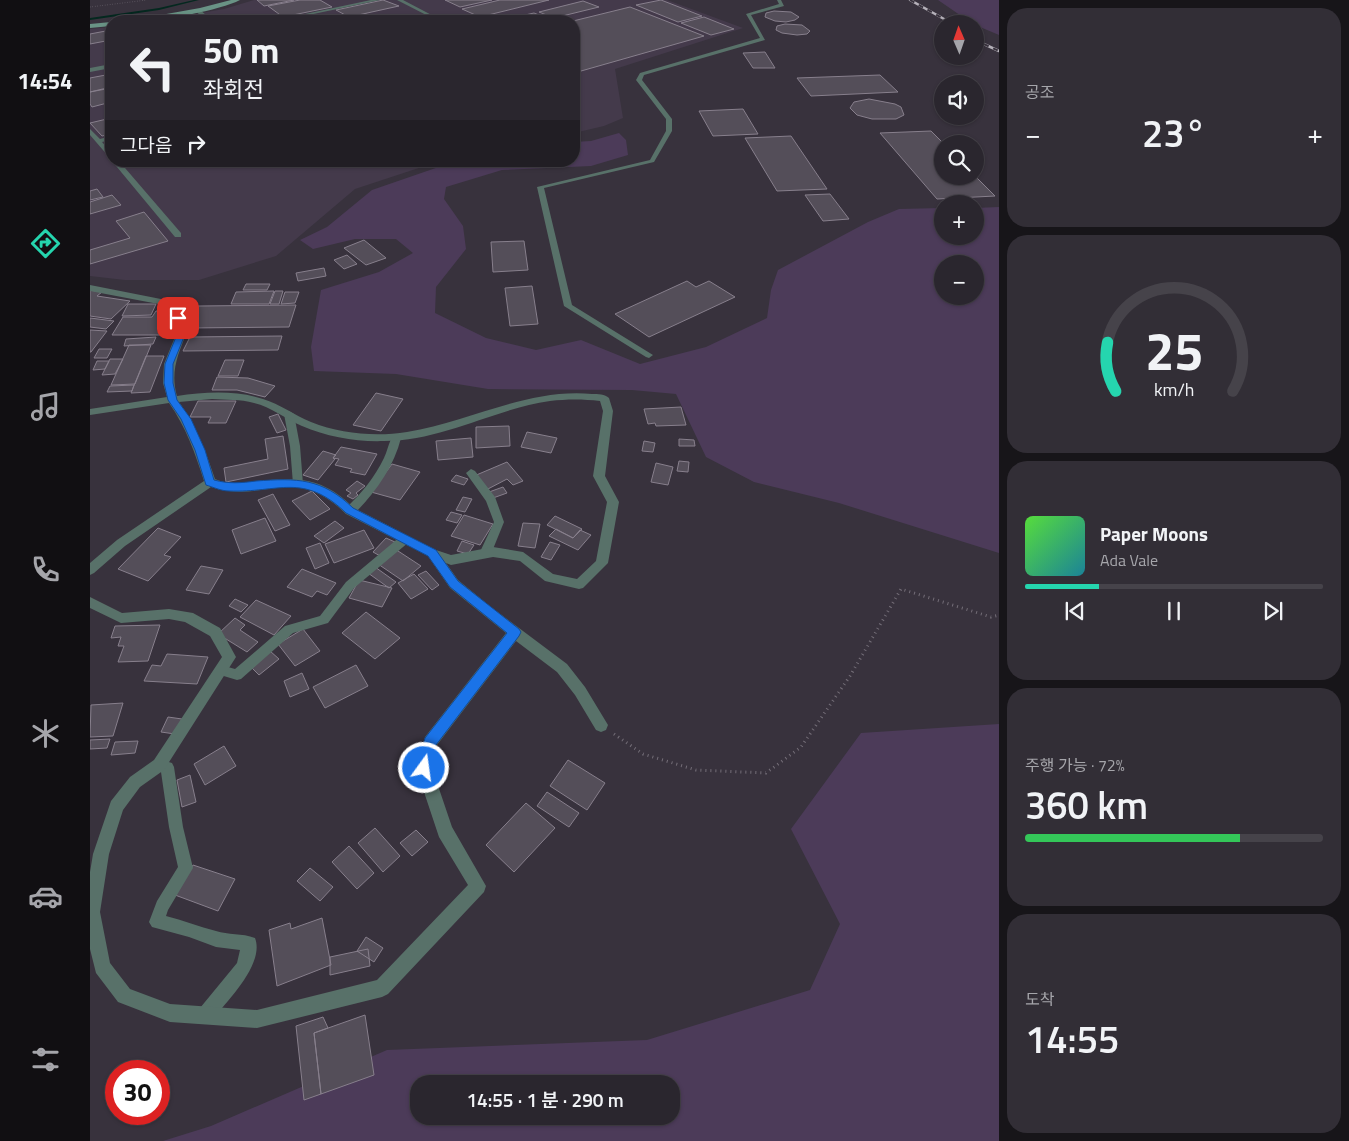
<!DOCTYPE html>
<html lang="ko">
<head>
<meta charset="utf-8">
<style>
  body { margin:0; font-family:"Titillium Web","Noto Sans KR",sans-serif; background:#322e36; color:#f1f3f6; height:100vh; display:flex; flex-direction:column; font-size:19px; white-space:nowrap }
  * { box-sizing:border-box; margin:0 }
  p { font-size:16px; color:#a5a5aa }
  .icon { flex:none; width:28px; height:28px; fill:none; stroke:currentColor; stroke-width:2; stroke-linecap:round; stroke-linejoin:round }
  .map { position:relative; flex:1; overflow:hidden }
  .drawer { display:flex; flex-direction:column; gap:8px; padding:8px; background:#171519; width:350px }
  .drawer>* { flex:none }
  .guide { position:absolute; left:15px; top:15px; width:475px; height:152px; border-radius:20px; box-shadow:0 1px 4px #0004,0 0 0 1px #46434a; background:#2a262e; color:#f1f3f6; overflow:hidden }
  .needle { width:32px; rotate:358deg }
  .tools { position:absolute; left:844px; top:15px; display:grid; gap:10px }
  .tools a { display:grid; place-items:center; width:50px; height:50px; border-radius:50%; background:#2a262e; box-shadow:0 1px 4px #0004,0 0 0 1px #46434a; font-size:25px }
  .speed { position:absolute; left:15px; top:1060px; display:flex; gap:10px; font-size:25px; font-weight:700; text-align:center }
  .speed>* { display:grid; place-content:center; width:65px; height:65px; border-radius:50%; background:#2a262e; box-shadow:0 1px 4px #0004,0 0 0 1px #46434a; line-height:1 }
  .speed .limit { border:8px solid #d22; background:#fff; color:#111 }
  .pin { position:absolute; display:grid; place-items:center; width:42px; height:42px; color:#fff; margin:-21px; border-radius:10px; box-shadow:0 2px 8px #0006 }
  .me { position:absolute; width:55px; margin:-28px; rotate:14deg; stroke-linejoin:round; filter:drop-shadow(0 0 4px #0008) }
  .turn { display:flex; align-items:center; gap:18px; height:105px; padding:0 15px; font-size:22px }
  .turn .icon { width:65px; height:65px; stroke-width:2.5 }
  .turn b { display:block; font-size:35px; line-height:42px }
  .then { display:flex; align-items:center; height:48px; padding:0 15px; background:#0003; gap:10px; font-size:19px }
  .big { font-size:38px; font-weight:600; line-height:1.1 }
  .drawer .widget { flex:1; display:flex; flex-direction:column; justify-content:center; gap:8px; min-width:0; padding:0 18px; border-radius:20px; background:#322e36 }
  .drawer .dial { align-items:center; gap:0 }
  .dial svg { height:130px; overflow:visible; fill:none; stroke:#46434a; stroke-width:7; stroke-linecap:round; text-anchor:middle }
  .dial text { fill:#f1f3f6; stroke:none }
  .song { display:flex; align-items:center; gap:15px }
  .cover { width:60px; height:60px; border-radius:8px; background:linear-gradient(135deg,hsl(110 70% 55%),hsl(190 70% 35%)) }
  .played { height:5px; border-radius:2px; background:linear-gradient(90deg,#25d5ae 25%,#46434a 25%) }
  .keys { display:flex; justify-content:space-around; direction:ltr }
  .heat { display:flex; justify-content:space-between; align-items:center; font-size:28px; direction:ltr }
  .charge { height:8px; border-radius:4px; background:linear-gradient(90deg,#34c759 72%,#46434a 0) }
  .trip { position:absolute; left:320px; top:1075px; width:270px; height:50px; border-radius:20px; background:#2a262e; box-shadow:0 1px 4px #0004,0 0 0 1px #46434a; font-weight:600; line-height:50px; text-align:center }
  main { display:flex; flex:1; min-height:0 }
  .tab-bar { display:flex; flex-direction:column; width:90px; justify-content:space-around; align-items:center; background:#110f12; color:#a5a5aa }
  .tab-bar .icon { width:35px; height:35px }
  .tab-bar .active { color:#25d5ae }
  .tab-bar b { font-size:22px; color:#f1f3f6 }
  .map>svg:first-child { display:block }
  .built { fill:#443a4b }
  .green { fill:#4c3b59; fill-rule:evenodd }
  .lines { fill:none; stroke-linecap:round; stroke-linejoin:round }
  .stream { fill:#04281f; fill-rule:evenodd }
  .building { fill:#544e59; stroke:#877f8c }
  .path-far1 { stroke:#746e78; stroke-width:1; stroke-dasharray:0.5 2; stroke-linecap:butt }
  .path { stroke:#746e78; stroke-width:3; stroke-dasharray:1 4; stroke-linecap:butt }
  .lane { fill:#587169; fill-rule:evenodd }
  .street { fill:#587169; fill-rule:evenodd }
  .secondary { fill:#699385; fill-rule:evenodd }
  .rail-casing { stroke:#b5b1b9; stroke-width:2.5 }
  .rail { stroke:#38323d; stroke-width:2; stroke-dasharray:5; stroke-linecap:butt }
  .route { fill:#1a73e8; stroke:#114b97 }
</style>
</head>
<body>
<main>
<nav class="tab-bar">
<b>14:54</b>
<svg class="icon active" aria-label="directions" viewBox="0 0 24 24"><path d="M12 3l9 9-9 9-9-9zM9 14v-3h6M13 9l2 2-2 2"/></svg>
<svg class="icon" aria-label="music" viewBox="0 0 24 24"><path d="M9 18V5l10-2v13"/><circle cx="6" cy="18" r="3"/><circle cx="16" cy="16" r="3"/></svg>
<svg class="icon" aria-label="phone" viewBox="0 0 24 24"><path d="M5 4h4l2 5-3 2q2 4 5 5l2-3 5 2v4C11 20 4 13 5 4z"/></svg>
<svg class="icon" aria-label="climate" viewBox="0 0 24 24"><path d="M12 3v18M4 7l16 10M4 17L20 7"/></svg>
<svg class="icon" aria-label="car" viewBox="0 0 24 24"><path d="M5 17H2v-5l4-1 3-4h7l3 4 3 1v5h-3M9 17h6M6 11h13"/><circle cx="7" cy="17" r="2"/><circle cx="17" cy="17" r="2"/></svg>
<svg class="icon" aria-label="filters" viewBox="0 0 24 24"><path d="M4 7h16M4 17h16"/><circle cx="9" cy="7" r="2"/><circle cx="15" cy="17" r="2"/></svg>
</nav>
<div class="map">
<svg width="909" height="1141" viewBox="0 0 909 1141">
  <rect width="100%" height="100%" fill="#38323d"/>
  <!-- built -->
  <path class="built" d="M164 0H577L653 28 525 69 533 118 514 126 484 133V21H64L134 9Z
    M21 27V161H350L265 189 186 256 109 280H35L0 276V29Z"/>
  <!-- green -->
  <path class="green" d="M848 0H909V35L883 24Z
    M529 133 536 140 538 155 501 166 412 170 356 187 354 199 373 226 376 249 346 287 345 313 396 338 446 350 491 340 550 364 616 347 677 318 681 290 688 270 778 222 809 209 852 208V236H885V208L909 207V553L749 503 664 482 616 457 586 394 542 390 398 389 306 374 224 371 221 347 231 290 289 272 323 253 306 239H265L223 249 210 240 237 227 282 190 366 161H484V142L501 141ZM852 264H885V296H852Z
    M909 724V1141H73L121 1126 297 1050 557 1040 720 990 750 924 701 829 771 733ZM329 1084H581V1116H329Z"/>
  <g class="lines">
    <!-- stream -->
    <path class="stream" d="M104 0H109L69 10 0 20V18L69 8Z"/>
  </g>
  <!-- building -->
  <path class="building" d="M167 0H204L174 6Z
    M210 0H230L242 7 193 17 178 6Z
    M293 0 309 6 259 17 246 10Z
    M355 0H402L370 7Z
    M410 0H459L390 17 372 9Z
    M571 0 612 16 588 22 546 5Z
    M493 1 509 7 464 18 449 12Z
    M540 7 614 36 484 73 483 21Z
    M684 11 701 12 709 17 705 20 696 22 685 21 675 17 676 13Z
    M444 13 459 19 450 21H408Z
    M276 14 289 21H242Z
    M614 17 644 29 621 35 591 23Z
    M695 24 712 25 720 31 717 34 707 35 692 33 686 30 687 26Z
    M21 30V40L0 44V34Z
    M675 52 685 68H663L653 53Z
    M21 74V87L0 92V78Z
    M790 75 808 92 721 96 707 78Z
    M21 88V102L2 107 0 104V92Z
    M779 99 805 104 811 107 814 115 806 119H782L767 115 760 108 764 102Z
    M653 109 668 134 623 136 609 111Z
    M21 118V134L12 136 0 123Z
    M841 131 854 144 852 176H885L905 196 847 199 790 133Z
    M701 136 737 189 687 191 655 138Z
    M7 189 13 197 0 200V191Z
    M740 194 759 219 733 221 715 195Z
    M22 195 31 205 0 214V202Z
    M54 212 78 241 0 264V250L40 238 26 221Z
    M274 240 296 258 276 265 254 248Z
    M434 241 438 270 403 272 401 242Z
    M257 255 267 264 254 269 244 260Z
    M234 268 236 276 208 281 206 273Z
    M597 281 606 287 619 281 645 297 559 337 525 314Z
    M156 284H180L177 290H153Z
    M442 286 448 324 420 326 415 288Z
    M0 290 12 292 7 296 40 301 21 319 0 316Z
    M184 291 179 304H141L146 292Z
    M185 291H193L189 304H180Z
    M195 292H209L205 303 191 304Z
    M38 304H66L61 315 32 316Z
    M206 305 199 327 98 328 108 306Z
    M66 311H76L82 323 76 335H22L33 317H62Z
    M0 318 24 321 16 329 0 327Z
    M0 330 17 331 1 352H0Z
    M192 336 188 350 93 351 100 337Z
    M66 337 63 344 34 346 36 339Z
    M39 345H61L45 384 21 385Z
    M9 349H22L17 358H4Z
    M56 356H74L60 392 41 393Z
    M20 359H33L25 374 12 375Z
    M135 360H154L148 376H128Z
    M7 361H19L15 369 3 370Z
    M127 377 158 378 185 386 175 397 147 390H122Z
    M44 385 42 391 17 392 20 386Z
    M286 393 313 399 291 431 263 425Z
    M108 401H146L136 423H118L121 417H100Z
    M591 407 596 425 566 426 565 423 558 424 554 409Z
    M188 414 196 430 187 433 179 417Z
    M419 426 420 446 386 448V427Z
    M437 432 467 438 461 453 431 447Z
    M193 436 198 469 136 482 134 468 178 459 175 439Z
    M381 438 383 457 348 460 346 441Z
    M589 439 604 440 605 446H589Z
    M554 441 565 443 563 452 552 451Z
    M251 447 287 454 275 475 260 472 262 469 245 465 249 459 243 458Z
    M233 451 246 455 243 458 245 459 228 480 213 475Z
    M589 461 599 462 598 472 587 471Z
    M417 462 433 481 423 485 417 479 396 490 384 476Z
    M566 463 583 467 578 485 561 482Z
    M302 464 330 472 310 500 281 492Z
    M366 475 378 479 374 485 361 481Z
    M267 481 275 486 266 493 268 495 263 499 257 496 261 493 256 490Z
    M413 487 417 493 403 498 399 492Z
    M222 491 240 509 220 520 202 501Z
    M183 494 200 525 185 531 168 500Z
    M373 497 382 499 375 512 366 510Z
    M361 512 372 515 367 523 356 520Z
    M374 515 403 524 390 545 361 536Z
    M465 516 492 529 483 538 457 525Z
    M175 518 186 541 151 554 142 530Z
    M245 521 254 528 234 543 224 536Z
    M433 523 450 524 445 548 428 546Z
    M68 528 91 537 74 555 81 557 58 581 28 569Z
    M466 529 483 538 490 530 501 535 488 550 459 536Z
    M274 530 284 548 244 563 235 544Z
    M296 538 305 542 292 557 283 552Z
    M372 541 384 545 378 554 367 551Z
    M460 542 470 545 461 560 451 557Z
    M230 543 239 563 225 569 216 548Z
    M305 549 331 566 313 581 288 564Z
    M111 566 133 570 119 594 96 590Z
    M285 567 306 582 299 588 278 573Z
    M212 569 246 583 237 595 227 591 222 597 197 587Z
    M336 571 349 585 342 590 328 575Z
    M324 574 338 589 321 599 308 583Z
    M269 580 302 588 292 607 259 598Z
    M145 599 158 605 151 612 139 606Z
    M166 600 201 616 184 635 150 617Z
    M276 612 310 638 285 659 252 633Z
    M145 618 155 625 150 630 168 642 157 652 128 634Z
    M70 625 58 661 28 662 34 646H28L31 637 21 638 25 626Z
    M213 629 230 651 205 666 188 644Z
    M180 651 189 659 169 675 160 666Z
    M77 654 118 657 107 684 54 681 62 665 71 666Z
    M266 665 278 686 235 708 223 687Z
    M212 673 219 689 200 697 194 681Z
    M33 703 23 736 0 737 1 705Z
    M78 717 92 719 85 734 71 732Z
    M20 739 17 748 0 749V740Z
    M48 741 45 753 21 755 25 742Z
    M134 746 146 766 115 785 104 764Z
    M478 760 515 783 497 810 460 786Z
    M100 775 106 802 92 807 87 780Z
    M457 792 489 813 479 827 447 806Z
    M436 803 465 828 424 872 396 845Z
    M285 828 310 856 293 872 268 843Z
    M326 830 338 842 322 856 310 843Z
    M259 846 284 873 267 889 242 862Z
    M103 865 145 879 128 911 85 895Z
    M220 868 243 887 230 901 207 881Z
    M232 918 241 965 187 986 179 930 200 923 201 929Z
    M276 937 293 948 284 962 267 951Z
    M278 949 280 966 240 975V957Z
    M275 1015 284 1075 231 1094 224 1033Z
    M233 1017 238 1028 224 1033 231 1094 214 1100 206 1026Z"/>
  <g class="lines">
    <!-- path-far1 -->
    <path class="path-far1" d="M0 7 57 0"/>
    <!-- path -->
    <path class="path" d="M524 734 553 754 606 770 676 773 711 747 760 676 811 589 901 617 909 615"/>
    <!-- lane -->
    <path class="lane" d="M281 0H290L190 21H182Z
      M307 0H313L353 21H348Z
      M687 0H691L694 6 661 15 675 40 554 75 552 80 582 119V131L564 162 454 188 482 305 563 355 559 358 556 357 474 306 447 187 560 160 576 131V119L546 80 550 73 670 38 656 14 689 4Z
      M105 9H109L123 21H118L105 11Z
      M21 64V68L0 72V68Z
      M0 129 10 139 21 136V140L12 142 21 152V158L19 157 0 135Z
      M22 161H29L91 233V237H85Z
      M199 411 204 414 210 446 213 484 208 488 203 484 200 446 194 414Z
      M306 435 311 438C304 467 285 493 264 514H256L255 511 256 508C271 494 285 477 294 458 298 451 299 437 306 435Z
      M381 469 385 471 405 497 414 522 401 554 395 558 389 554 404 522 396 501 376 473Z
      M315 535 320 539 319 542 264 588 238 623 203 633 151 679 147 680 127 674 125 670 127 666 131 665 145 669 195 626 230 616 256 582 311 536Z
      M69 759 82 763 84 767 93 827 103 868 78 910 76 916C93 920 109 927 126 931 138 935 152 933 165 938 175 964 137 1001 122 1020L116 1022 110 1020 108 1014 110 1008 147 963 150 950 126 947 99 937 62 927 59 922 67 901 88 867 79 827 71 772 64 769 62 765 64 761Z"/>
    <!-- street -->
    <path class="street" d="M0 285 86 302 97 332C88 354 80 372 87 396 115 392 145 390 173 399 190 404 204 415 221 422 251 434 286 437 317 432 380 422 437 388 502 394 508 394 515 394 519 398L523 411 515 476 529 502 518 563 493 588 489 589 455 581 430 561 403 557 361 565 356 563 368 580 401 607 477 664 495 687 518 725 516 730 511 732 506 730 485 695 467 672 426 641 347 745 342 768 362 827 396 886 394 892 298 994 292 997 167 1028 80 1022 28 1002 6 973 0 949V872L3 854 21 801 40 777 64 760 132 657 120 636 95 622 79 619 31 623 0 608V597L32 613 79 609 103 613 130 628 146 657 74 770 50 787 33 810 19 854 10 912 20 963 40 989 80 1004 167 1010 287 980 378 885 349 837 326 768 335 737 416 633 360 588 338 556 256 514C204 462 173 505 121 487L35 546 4 573 0 575V563L27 540 114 481C105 453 96 427 79 403L0 415V409L77 397 73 383 74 364 87 332 79 306 0 291ZM122 399C136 400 150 399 164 403 181 407 196 419 212 426 237 437 267 442 294 441 352 441 404 409 460 401 477 399 493 399 510 401L513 411 503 476 517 502 506 561 487 579 463 574 433 552 403 547 361 555 346 550 264 508C233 477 208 477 167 481 152 483 139 485 125 479 116 452 106 426 89 402Z"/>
    <!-- secondary -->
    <path class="secondary" d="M141 0H150C129 11 62 23 37 21L110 8Z
      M21 22V26L0 28V24Z"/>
    <defs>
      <path id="rail" d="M820 0 863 24
        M885 40 909 51"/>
    </defs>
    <!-- rail casing -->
    <use href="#rail" class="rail-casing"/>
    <!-- rail -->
    <use href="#rail" class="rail"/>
  </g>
  <!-- route -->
  <path class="route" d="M88 315 92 318 96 332 83 364V383L87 400 101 419 115 450 124 480C139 484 151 483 166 481 207 478 232 478 263 508L346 550 368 581 429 629 431 632 429 636 346 745 338 772 334 774 329 772 327 768 335 738 417 633 360 587 338 556 256 513C213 472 189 493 139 491 131 491 123 487 116 485L105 450 91 419 78 400 74 383 75 364 88 332 84 318Z"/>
</svg>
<div class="tools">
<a><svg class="needle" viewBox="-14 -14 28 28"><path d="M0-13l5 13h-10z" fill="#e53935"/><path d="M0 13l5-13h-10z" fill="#a5a5aa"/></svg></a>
<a><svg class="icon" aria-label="sound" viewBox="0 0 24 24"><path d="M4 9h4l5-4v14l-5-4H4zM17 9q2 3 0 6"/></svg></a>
<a><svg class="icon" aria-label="search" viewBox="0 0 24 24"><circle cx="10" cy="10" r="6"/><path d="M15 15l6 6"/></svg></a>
<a>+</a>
<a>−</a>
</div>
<div class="speed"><div class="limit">30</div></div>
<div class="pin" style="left:88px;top:318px;background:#d93025"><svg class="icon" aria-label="arrive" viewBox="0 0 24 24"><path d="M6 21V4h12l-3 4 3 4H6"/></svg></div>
<svg class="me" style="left:334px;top:768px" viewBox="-20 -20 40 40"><circle r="17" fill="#1a73e8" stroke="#fff" stroke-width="3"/><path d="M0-11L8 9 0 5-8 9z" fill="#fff"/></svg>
<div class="trip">14:55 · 1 분 · 290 m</div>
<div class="guide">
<div class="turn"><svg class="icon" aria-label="left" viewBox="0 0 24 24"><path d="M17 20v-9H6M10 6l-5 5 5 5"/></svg><div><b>50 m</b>좌회전</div></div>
<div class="then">그다음<svg class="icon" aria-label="right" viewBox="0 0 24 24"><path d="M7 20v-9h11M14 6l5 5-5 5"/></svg></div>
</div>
</div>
<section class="drawer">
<div class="widget"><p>공조</p>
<div class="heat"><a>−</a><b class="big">23°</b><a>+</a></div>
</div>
<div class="widget dial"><svg viewBox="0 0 100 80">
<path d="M14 69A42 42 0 1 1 86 69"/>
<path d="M14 69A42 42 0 0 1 9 39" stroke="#25d5ae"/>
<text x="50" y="56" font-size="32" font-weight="700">25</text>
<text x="50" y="72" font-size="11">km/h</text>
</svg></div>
<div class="widget">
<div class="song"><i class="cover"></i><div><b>Paper Moons</b><p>Ada Vale</p></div></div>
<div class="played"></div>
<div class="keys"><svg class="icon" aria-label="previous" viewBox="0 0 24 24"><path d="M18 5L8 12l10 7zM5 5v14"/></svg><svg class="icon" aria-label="pause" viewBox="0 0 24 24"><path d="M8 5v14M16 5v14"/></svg><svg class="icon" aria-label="next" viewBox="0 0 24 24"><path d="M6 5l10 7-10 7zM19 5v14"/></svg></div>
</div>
<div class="widget"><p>주행 가능 · 72%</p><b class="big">360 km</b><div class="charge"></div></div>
<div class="widget"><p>도착</p><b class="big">14:55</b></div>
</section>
</main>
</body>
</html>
